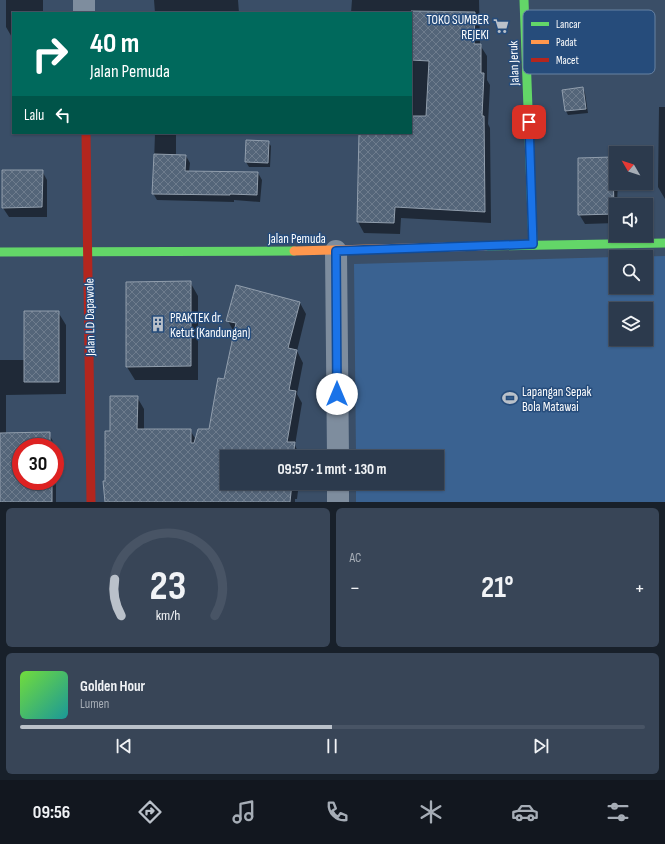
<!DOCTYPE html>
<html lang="id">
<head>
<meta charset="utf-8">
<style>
  body { margin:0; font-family:"Sofia Sans Condensed",sans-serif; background:#384557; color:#f1f3f6; height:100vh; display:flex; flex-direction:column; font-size:15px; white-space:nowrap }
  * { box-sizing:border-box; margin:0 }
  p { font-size:13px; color:#a6adb6 }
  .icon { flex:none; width:22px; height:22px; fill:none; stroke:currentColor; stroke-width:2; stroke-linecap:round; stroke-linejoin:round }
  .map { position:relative; height:502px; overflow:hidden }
  .side { display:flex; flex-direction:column; gap:6px; padding:6px; background:#18202a; flex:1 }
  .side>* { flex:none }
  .guide { position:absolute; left:12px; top:12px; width:400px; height:122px; border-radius:0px; box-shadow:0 1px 3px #0004,0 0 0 1px #485465; background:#00695c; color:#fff; overflow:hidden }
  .needle { width:26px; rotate:309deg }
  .fabs { position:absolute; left:609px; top:146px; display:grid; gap:8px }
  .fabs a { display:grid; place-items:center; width:44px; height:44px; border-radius:0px; background:#2c3a4d; box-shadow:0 1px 3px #0004,0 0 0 1px #485465; font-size:20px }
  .speed { position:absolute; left:12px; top:438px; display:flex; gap:8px; font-size:20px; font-weight:700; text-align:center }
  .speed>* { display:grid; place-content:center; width:52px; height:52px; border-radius:50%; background:#2c3a4d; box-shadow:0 1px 3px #0004,0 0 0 1px #485465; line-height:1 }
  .speed .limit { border:6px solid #d22; background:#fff; color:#111 }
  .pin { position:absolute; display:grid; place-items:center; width:34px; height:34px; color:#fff; margin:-17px; border-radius:8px; box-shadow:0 2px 6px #0006 }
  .me { position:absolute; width:44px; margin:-22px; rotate:0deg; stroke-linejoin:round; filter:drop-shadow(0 0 3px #0008) }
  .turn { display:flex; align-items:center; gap:14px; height:84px; padding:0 12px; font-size:18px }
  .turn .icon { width:52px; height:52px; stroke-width:2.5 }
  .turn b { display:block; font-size:28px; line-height:34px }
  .then { display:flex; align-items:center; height:38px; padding:0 12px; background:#0003; gap:8px; font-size:15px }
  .big { font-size:30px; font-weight:700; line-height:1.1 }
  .side .tile { flex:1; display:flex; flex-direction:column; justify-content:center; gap:6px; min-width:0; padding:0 14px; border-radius:6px; background:#384557 }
  .side .dial { align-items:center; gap:0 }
  .dial svg { height:104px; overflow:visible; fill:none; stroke:#485465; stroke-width:7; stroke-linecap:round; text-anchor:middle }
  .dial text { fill:#f1f3f6; stroke:none }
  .song { display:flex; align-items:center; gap:12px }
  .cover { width:48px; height:48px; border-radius:6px; background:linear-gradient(135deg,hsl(100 70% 55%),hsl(180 70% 35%)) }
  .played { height:4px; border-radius:2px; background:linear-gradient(90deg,#bac1ca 50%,#485465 50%) }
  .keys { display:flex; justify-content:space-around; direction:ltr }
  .heat { display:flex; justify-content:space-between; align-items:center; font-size:22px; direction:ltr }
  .side .tiles { flex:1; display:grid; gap:6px; grid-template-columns:1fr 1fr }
  .tile:last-child { grid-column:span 2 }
  .trip { position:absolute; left:220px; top:450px; width:224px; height:40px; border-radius:0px; background:#2c3a4d; box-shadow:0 1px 3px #0004,0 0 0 1px #485465; font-weight:700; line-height:40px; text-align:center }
  .menu { display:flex; height:64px; justify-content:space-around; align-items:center; background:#12171f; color:#a6adb6 }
  .menu .icon { width:28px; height:28px }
  .menu .selected { color:#bac1ca }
  .menu b { font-size:18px; color:#f1f3f6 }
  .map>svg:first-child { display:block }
  .green { fill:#3a6291; fill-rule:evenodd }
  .shadow { fill:#0007; fill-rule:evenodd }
  .building { fill:url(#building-cross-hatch); stroke:#919ead }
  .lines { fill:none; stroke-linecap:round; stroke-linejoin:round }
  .street { stroke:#7e8d9e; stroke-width:22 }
  .fast { stroke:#63d668; stroke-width:9 }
  .slow { stroke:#ff974d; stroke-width:9 }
  .jam { stroke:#b3261e; stroke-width:9 }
  .route-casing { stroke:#114b97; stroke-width:10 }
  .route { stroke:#1a73e8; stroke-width:7 }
  .labels { text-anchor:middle; stroke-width:3; stroke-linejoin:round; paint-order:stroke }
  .poi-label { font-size:13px; fill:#fff; stroke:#264c7b; text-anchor:start }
  .street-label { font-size:13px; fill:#fff; stroke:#264c7b }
  .key { fill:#264c7b; stroke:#6782a3; stroke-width:1 }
  .key-label { font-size:11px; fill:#fff }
</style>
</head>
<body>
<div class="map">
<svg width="665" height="502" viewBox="0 0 665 502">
  <defs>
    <pattern id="building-cross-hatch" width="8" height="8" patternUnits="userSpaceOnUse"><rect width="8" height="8" fill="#546579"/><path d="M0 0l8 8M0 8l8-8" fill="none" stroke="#6e7c8d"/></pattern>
  </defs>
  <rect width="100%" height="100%" fill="#3a4e67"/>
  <!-- green -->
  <path class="green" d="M665 256V502H356V483H437V457H356L354 264 616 257V287H646V257H624ZM616 309H646V339H616Z"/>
  <!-- shadow -->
  <path class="shadow" d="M6 0H43V13H13V39L6 27Z
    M154 0H238L239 13H155Z
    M352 0H479L480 45 487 56V80L490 85 488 124 490 128 491 223 401 218 400 234 364 233 358 222 360 133H411V13H351Z
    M583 88 585 93 588 113 568 115 566 111Z
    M659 107H665V199L658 187Z
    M155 133H176V156H186L190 163 189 172 258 173 262 180 260 202 234 200V202L157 200 153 193Z
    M243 133H264V135Z
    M268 142 271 146 270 167H249L246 162Z
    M612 158 616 165V183H618L616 223 585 224 579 214Z
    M42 171 47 180V217H9L3 208Z
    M190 282 198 296V380H135L127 367Z
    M300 303 306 314 297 351 303 363 297 394 302 403 295 445 300 457H227V483H299L297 499H295V502H106V432H111L137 397 144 409V430H190L196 440 210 430 225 380 234 332 228 321Z
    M58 312 66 325V394L6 395V434H49L56 447V502H0V360H25ZM21 447H55V481H21Z"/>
  <!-- building -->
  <path class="building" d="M411 11 475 12 474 44H481V73H484L482 116H484L485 212 395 207 394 223 357 222 359 133H411V116H426L429 61 411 60Z
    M583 87 586 109 565 111 562 90Z
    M246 140 269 141 268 163 245 162Z
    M154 154 186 155 185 171 258 172 257 195 230 194V195L152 194Z
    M613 157 614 214 578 215V158Z
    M2 170H43L42 207 2 208Z
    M191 281V366L126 367V282Z
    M236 285 300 302 288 348 297 350 289 390 296 391 287 442H295L293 457H227V483H292L290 502H105L103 481H105V431H110V396H138L137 429H191V443H194L198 429H209L218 378 224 379 236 323 226 321Z
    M24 311H59V382H24Z
    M50 432V447H21V481H52V502H0V433Z"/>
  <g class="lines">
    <!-- street -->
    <path class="street" d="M84 0V13
      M336 251 338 457
      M338 483V502"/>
    <!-- fast -->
    <path class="fast" d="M524 0 533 244
      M486 246 665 243
      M0 252 294 251"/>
    <!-- slow -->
    <path class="slow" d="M294 251 486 246"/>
    <!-- jam -->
    <path class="jam" d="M86 133 91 502"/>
  </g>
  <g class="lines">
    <defs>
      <path id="route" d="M337 394 336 251 533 244 529 122"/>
    </defs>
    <!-- route casing -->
    <use href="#route" class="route-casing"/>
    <!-- route -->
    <use href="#route" class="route"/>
  </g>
  <!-- icons -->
  <defs>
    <symbol id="supermarket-bare" viewBox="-9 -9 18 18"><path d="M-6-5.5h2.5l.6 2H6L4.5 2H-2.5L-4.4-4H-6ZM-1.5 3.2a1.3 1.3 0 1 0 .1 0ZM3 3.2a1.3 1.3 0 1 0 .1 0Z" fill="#bac1ca" stroke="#264c7b" stroke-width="2.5" paint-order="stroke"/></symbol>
    <symbol id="building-bare" viewBox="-9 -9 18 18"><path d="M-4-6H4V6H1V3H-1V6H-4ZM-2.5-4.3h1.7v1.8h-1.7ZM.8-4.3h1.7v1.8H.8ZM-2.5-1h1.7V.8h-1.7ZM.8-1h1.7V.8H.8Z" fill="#bac1ca" stroke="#264c7b" stroke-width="2.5" paint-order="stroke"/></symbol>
    <symbol id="stadium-bare" viewBox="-9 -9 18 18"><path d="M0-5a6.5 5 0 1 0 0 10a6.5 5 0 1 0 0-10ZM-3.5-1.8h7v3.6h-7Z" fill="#bac1ca" stroke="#264c7b" stroke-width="2.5" paint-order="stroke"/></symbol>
  </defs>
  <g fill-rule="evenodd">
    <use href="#supermarket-bare" x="490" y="15" width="22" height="22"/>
    <use href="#building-bare" x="147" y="313" width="22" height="22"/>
    <use href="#stadium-bare" x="499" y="387" width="22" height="22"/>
  </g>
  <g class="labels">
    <!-- poi labels -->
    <g class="poi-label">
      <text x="489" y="24" text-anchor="end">TOKO SUMBER<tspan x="489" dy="15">REJEKI</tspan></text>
      <text x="170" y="322">PRAKTEK dr.<tspan x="170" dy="15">Ketut (Kandungan)</tspan></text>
      <text x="522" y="396">Lapangan Sepak<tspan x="522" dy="15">Bola Matawai</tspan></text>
    </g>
    <!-- street labels -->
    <g class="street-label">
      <text transform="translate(513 63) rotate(-92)" y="5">Jalan Jeruk</text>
      <text x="297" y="243">Jalan Pemuda</text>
      <text transform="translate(89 317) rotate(-91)" y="5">Jalan LD Dapawole</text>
    </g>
  </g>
  <!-- legend -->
  <rect x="523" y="10" width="132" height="64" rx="6" class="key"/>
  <rect x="531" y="22" width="18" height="4" fill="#63d668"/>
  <rect x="531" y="40" width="18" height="4" fill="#ff974d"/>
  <rect x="531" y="58" width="18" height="4" fill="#b3261e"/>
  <g class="key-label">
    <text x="556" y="28">Lancar</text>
    <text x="556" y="46">Padat</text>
    <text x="556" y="64">Macet</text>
  </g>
</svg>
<div class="fabs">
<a><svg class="needle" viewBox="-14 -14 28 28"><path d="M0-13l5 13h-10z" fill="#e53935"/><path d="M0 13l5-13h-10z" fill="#a6adb6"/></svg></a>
<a><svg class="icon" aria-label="sound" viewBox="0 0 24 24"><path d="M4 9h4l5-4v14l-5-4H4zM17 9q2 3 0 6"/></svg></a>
<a><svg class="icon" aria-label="search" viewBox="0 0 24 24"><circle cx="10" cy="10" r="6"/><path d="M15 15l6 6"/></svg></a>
<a><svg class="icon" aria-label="layers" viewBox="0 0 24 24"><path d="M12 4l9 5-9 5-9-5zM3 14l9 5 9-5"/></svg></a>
</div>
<div class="speed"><div class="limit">30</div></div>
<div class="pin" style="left:529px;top:122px;background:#d93025"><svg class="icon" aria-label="arrive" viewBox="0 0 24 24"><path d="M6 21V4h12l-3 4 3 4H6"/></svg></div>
<svg class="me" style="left:337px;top:394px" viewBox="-20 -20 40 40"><circle r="19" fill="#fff"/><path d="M0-13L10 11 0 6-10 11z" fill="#1a73e8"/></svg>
<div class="trip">09:57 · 1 mnt · 130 m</div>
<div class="guide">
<div class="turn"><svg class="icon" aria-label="right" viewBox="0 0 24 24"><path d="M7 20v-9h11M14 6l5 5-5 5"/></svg><div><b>40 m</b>Jalan Pemuda</div></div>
<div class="then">Lalu<svg class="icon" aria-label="left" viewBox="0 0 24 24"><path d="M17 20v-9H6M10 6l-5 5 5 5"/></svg></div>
</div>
</div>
<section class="side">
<div class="tiles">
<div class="tile dial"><svg viewBox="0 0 100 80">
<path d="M14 69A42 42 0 1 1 86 69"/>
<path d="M14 69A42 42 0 0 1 9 41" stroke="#bac1ca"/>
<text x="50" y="56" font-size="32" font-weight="700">23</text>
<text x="50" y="72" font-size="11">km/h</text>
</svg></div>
<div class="tile"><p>AC</p>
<div class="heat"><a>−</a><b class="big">21°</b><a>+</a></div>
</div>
<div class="tile">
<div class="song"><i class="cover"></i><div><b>Golden Hour</b><p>Lumen</p></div></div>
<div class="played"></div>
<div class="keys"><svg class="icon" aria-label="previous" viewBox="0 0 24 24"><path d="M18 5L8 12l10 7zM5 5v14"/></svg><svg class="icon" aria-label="pause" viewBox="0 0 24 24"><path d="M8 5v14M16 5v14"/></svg><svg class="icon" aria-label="next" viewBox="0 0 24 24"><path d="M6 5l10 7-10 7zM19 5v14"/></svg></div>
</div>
</div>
</section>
<nav class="menu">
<b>09:56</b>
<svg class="icon selected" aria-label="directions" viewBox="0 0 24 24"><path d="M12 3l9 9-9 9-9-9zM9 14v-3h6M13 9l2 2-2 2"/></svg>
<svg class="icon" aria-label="music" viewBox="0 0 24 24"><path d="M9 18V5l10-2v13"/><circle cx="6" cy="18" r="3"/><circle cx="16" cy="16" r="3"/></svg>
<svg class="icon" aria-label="phone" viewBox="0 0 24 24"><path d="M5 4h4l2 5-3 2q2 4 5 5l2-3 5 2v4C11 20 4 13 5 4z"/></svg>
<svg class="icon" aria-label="climate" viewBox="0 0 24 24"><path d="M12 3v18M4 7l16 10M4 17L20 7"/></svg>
<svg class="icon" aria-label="car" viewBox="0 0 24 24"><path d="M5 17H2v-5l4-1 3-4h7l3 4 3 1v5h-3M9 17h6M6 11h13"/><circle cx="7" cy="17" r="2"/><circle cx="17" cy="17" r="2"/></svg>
<svg class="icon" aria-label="filters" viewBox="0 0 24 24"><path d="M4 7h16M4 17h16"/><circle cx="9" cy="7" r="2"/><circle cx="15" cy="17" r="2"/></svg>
</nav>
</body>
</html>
